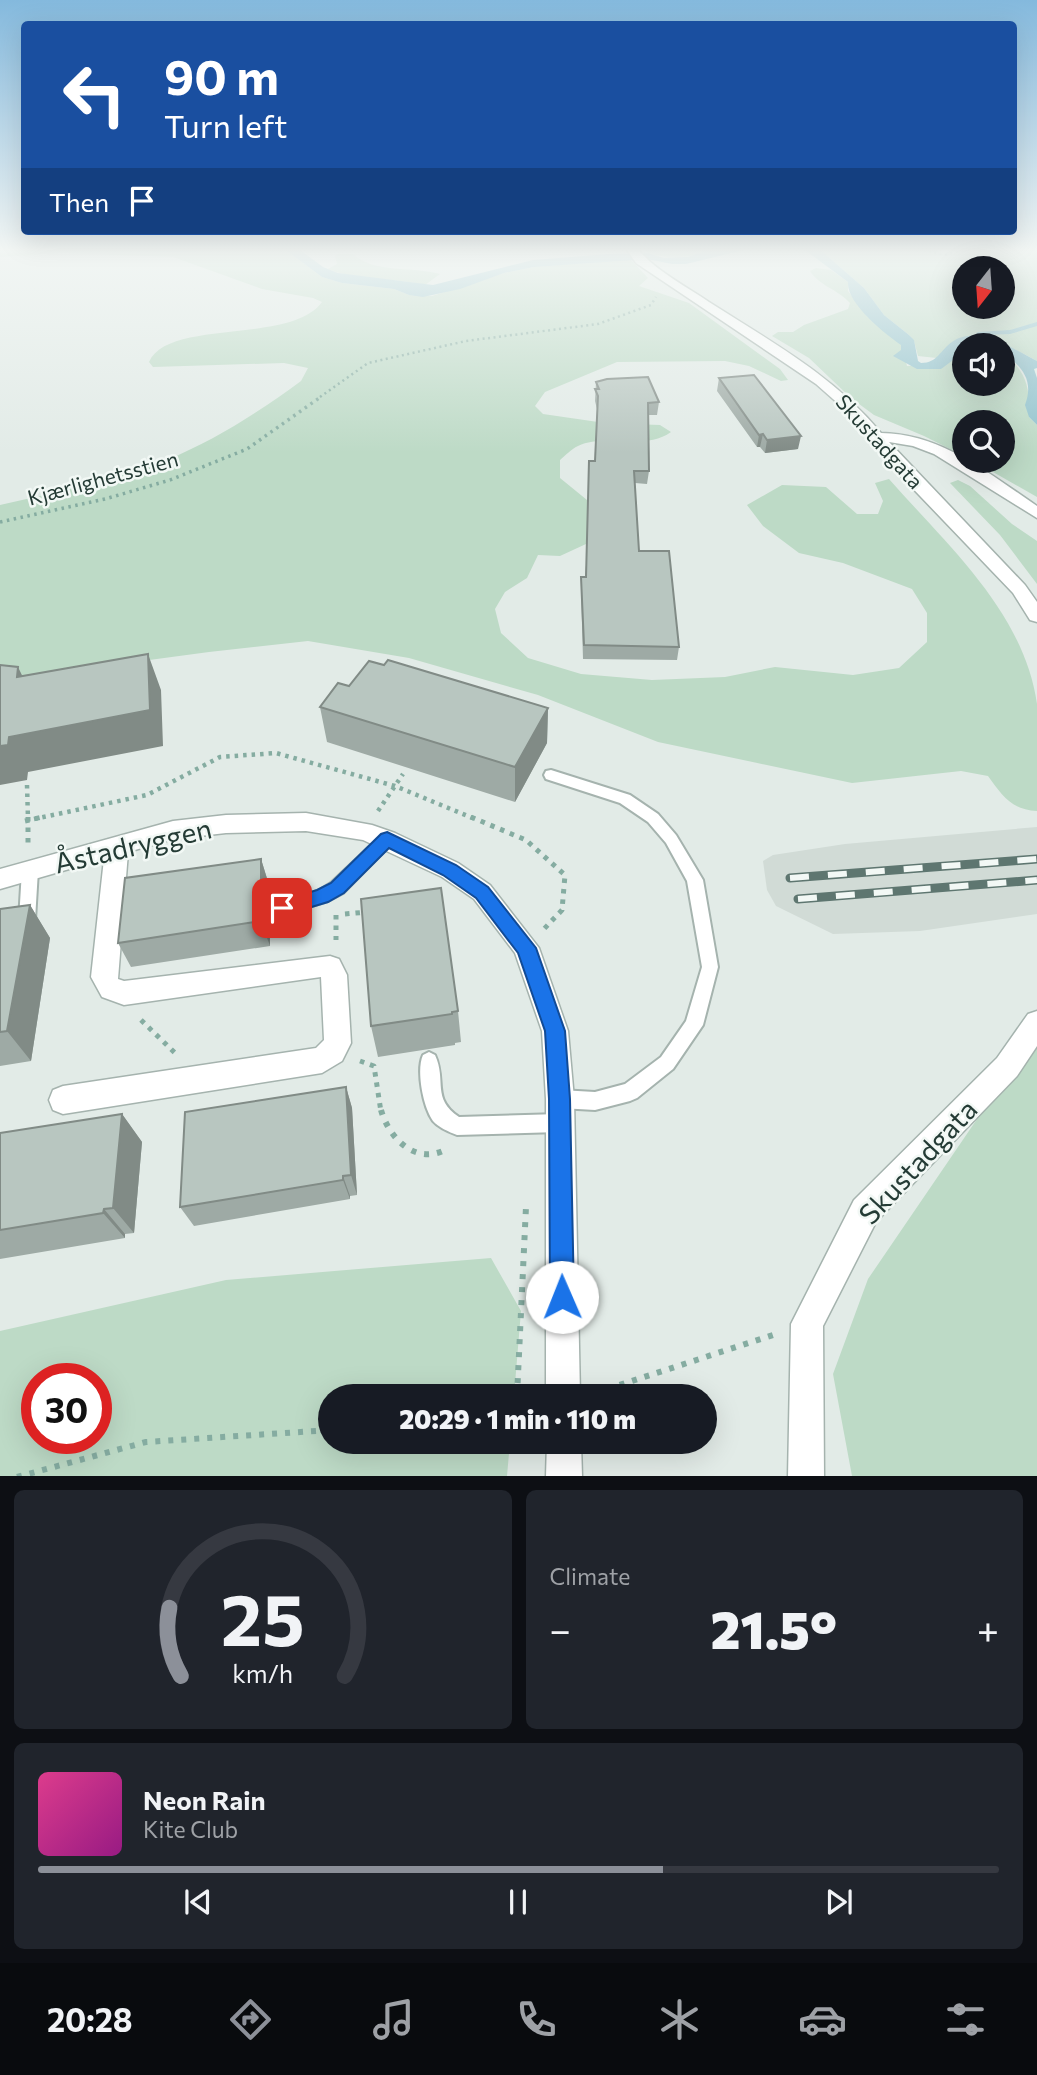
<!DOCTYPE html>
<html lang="en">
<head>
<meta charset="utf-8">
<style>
  body { margin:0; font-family:Commissioner,sans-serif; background:#20242c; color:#f1f3f6; height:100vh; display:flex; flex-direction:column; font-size:26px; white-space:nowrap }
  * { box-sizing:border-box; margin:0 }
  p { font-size:23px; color:#9ea1a6 }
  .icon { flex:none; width:38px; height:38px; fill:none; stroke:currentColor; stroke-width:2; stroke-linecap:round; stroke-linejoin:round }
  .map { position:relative; height:1476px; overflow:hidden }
  .side { display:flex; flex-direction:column; gap:14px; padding:14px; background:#0d0f14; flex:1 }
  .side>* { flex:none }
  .hud { position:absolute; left:21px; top:21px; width:996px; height:214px; border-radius:7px; box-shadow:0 7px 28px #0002; background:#1a4fa0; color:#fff; overflow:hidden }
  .needle { width:46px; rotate:197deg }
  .fabs { position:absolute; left:952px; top:256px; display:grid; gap:14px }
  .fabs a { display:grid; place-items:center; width:63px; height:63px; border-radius:50%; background:#171b24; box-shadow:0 7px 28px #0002; font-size:35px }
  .speed { position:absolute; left:21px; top:1363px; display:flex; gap:14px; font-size:35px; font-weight:700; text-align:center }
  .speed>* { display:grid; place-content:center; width:91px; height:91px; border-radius:50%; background:#171b24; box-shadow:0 7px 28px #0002; line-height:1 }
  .speed .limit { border:10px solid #d22; background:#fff; color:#111 }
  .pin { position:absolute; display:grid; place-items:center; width:60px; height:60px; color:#fff; margin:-30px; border-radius:14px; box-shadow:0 4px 10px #0006 }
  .me { position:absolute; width:77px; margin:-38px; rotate:359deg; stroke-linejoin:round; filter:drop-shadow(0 0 5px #0008) }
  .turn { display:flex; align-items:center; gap:24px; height:147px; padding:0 28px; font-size:32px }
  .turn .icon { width:91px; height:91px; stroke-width:2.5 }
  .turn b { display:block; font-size:49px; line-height:60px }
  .then { display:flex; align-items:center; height:66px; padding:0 28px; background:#0003; gap:14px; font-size:26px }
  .big { font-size:52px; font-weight:800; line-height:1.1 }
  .side .tile { flex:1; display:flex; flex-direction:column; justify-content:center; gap:10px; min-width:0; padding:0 24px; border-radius:10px; background:#20242c }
  .side .dial { align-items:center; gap:0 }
  .dial svg { height:182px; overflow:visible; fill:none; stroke:#363941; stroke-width:7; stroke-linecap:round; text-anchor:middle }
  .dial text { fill:#f1f3f6; stroke:none }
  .song { display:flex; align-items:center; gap:21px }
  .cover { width:84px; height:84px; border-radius:10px; background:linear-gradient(135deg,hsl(330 70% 55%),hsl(310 70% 35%)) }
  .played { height:7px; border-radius:4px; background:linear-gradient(90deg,#8c9099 65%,#363941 65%) }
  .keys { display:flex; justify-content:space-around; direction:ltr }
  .heat { display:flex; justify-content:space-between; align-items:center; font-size:38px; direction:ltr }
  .side .tiles { flex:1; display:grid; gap:14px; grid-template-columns:1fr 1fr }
  .tile:last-child { grid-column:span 2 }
  .trip { position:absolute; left:318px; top:1384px; width:399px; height:70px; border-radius:35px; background:#171b24; box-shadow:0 7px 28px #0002; font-weight:800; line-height:70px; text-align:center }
  .menu { display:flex; height:112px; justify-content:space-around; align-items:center; background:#090b0e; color:#9ea1a6 }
  .menu .icon { width:49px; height:49px }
  .menu .active { color:#8c9099 }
  .menu b { font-size:32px; color:#f1f3f6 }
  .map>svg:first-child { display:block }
  .built { fill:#d1dbd6 }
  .green { fill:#bddac6; fill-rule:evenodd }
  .water { fill:#8fc1cc }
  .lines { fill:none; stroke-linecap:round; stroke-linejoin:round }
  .stream { fill:#8fc1cc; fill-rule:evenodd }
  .service-casing { stroke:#a5b3ae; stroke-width:4 }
  .minor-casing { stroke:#a5b3ae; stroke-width:3 }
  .path-far4 { stroke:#85aca1; stroke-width:2.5; stroke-dasharray:2 3.5; stroke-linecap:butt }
  .path-far3 { stroke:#85aca1; stroke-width:3.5; stroke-dasharray:2.5 4.5; stroke-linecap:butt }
  .path-far2 { stroke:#85aca1; stroke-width:4.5; stroke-dasharray:3.5 5; stroke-linecap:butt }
  .path-far1 { stroke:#85aca1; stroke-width:5; stroke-dasharray:4.5 6; stroke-linecap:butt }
  .path { stroke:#85aca1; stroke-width:6; stroke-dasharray:5 8; stroke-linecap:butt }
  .service { fill:#fff; fill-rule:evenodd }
  .minor { fill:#fff; fill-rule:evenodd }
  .rail-casing { stroke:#5e7670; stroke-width:9 }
  .rail { stroke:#f2f8f5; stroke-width:6; stroke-dasharray:19; stroke-linecap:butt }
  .wall { fill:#9eaaa5 }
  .shaded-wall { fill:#818b86 }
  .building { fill:#b8c6c0; stroke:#818b86; stroke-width:2 }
  .route { fill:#1a73e8; stroke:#114b97; stroke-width:2 }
  .labels { text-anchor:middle; stroke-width:5; stroke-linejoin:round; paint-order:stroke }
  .far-street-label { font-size:21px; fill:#243b35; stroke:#f2f8f5 }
  .near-street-label { font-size:28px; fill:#243b35; stroke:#f2f8f5 }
</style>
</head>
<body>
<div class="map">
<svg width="1037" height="1477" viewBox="0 0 1037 1477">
  <rect width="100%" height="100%" fill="#e2ebe7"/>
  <!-- built -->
  <path class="built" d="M1037 827V914L920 931 833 934 776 906 767 890 763 861 773 855 845 844Z"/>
  <!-- green -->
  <path class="green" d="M0 247H81L176 252 274 247 287 251 322 277 342 283 394 289 409 295 432 296 504 273 534 267 630 259 648 278 639 286 689 303 780 369 788 380 781 381 749 366 725 361 617 362 545 392 535 406 543 414 605 423 660 425 671 432C645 451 605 433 578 446 571 449 565 456 560 460V478L587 500 597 523 586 544 560 556 538 555 527 578 505 592 495 609 501 633 528 658 581 674 652 680 725 677 775 667 853 675 899 668 927 642V613L912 589 843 563 799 553 763 526 747 505 782 485 826 487 857 514H878L883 501 875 483 889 479C947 545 1024 612 1037 704 1037 737 1037 778 1037 811 1011 810 1002 795 988 776L961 771 852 783 658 742 538 695 409 658 308 641 209 652 0 680V505C56 492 113 481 167 460 215 440 259 412 301 381L308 368 284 363 153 367 149 362C168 318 291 345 322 302L313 298 262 289 173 257 64 253 0 257Z
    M649 247H720C695 256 670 263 646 251Z
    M817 247H932L941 254 964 247H1037V361C1002 343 969 321 937 358L918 356 914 341 909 335 884 315 864 288ZM964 268H1003V306H964Z
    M338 254H353C375 274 412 266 440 274L425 285C393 277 359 282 328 269L337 264 335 256Z
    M816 268 831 270 848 282V291L867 316 902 345 907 366 948 363 964 352V383H1003V353C1027 371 1030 388 1029 417L1037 425V497L972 460H1003V422H964V456L924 436 874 415 851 398 809 358 772 336 778 332H793L804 325 848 309 850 303C839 290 818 285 810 271Z
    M958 480 970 486 1012 524 1037 541V584L1000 535 950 483Z
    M1037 1031V1476H852L833 1374 868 1279Z
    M491 1258 521 1311 514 1396H331V1442H510L507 1476H0V1331L226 1280ZM96 1379V1438H37V1379Z"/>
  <!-- water -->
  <path class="water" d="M81 247H296L323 267 338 273 433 285 533 260 609 254 648 253 664 258 687 257 720 247H756L686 264H672L647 259 534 267 504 273 460 289 423 297 409 295 394 289 342 283 322 277 287 251 274 247 176 252Z
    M801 247H817L864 288 884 315 909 335 914 340 918 361 921 363C938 363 940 350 952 342 977 324 1015 350 1037 361V368L1034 369 1037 378V425L1029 417 1025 405C1034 381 1023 367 1003 353V345H964V352L941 369H917L893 356 901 350V345C885 334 846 303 848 282Z"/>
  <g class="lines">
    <!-- stream -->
    <path class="stream" d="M1037 322V326L1010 334 982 335 972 343 967 342 978 332 1010 330Z"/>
    <defs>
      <path id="service" d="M551 770 630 795 658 814 676 835 703 880 718 967 703 1025 673 1069 637 1098 630 1101 595 1110 560 1108 553 1105 551 1099 553 1093 560 1090 595 1092 625 1084 661 1057 686 1021 702 967 687 881 666 843 648 822 620 803 546 779 544 775 546 771Z
        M387 833 392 835 395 839 392 843 343 893 328 901 282 915 276 913 274 908 276 903 318 891 331 883 382 835Z
        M30 864 36 865 38 870 35 920 33 925 27 927 21 925 19 920 22 870 24 865Z
        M429 1052 435 1055C447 1081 431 1098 459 1117L559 1114 566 1116 568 1123 566 1130 559 1132 457 1135C449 1132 438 1127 433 1121 423 1107 416 1070 423 1055Z"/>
      <path id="minor" d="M625 247H636C654 270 684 285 709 302 770 341 834 376 881 433 942 434 988 473 1037 506V518L934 454 913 446 889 442 1025 585 1037 602V622L1030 620 1013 593 898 473 850 414 816 384 636 263Z
        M306 813 372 825 395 833 458 863 490 885 539 948 568 1031 574 1099 580 1396H546V1099L542 1031 515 953 474 899 442 877 363 840 306 831 226 833 173 839 128 852 118 979 124 981 330 956 339 959 347 975 351 1043 342 1061 322 1073 63 1114 53 1110 49 1100 53 1090 63 1086 316 1048 324 1040 321 977 124 1005 102 997 91 977 104 859 0 889V869L173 821 226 815Z
        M1037 1011V1046L1017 1076 876 1222 823 1326 824 1477H788L791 1324 854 1200 997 1058 1028 1014Z
        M547 1442H581L582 1477H546Z"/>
    </defs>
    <!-- service casing -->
    <use href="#service" class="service-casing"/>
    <!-- minor casing -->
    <use href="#minor" class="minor-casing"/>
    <!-- path-far4 -->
    <path class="path-far4" d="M913 247 944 255 976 247
      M320 397 368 363 466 341 598 324 651 305 656 297"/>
    <!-- path-far3 -->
    <path class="path-far3" d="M0 522 105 499 170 480 247 449 322 396"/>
    <!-- path-far2 -->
    <path class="path-far2" d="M27 785 28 819
      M378 811 403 774
      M34 819 147 795 220 757 276 753 395 786 475 819"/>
    <!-- path-far1 -->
    <path class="path-far1" d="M28 817V845
      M471 817 526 840 565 875 562 910 543 930
      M25 821 42 817
      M345 914 367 912
      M336 915V940
      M141 1020 175 1053
      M360 1061 374 1066 381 1112"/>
    <!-- path -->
    <path class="path" d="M381 1110C389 1138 415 1166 447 1149
      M595 1393 773 1335
      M517 1396 526 1207 529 1206
      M17 1477 146 1442 331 1430"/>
    <!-- service -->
    <use href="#service" class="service"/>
    <!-- minor -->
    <use href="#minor" class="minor"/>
    <defs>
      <path id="rail" d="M790 878 1037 859
        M798 899 1037 880"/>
    </defs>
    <!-- rail casing -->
    <use href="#rail" class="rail-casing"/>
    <!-- rail -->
    <use href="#rail" class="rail"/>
  </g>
  <!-- wall -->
  <path class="wall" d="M719 378 798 449 765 453 760 447H757L717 391Z
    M596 382 659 402 657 415H648L649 471 647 484 635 483 639 551 679 647 677 660 583 659 581 590V577H585L595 461 597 409 595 401Z
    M320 707 548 708 547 743 515 802 327 742Z
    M261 859 269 885 270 946 131 967 118 943Z
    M30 905 50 938 31 1061 0 1066V909Z
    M458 1011 461 1042 455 1043V1045L378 1057 371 1026Z
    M346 1087 352 1108 357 1195 350 1196V1199L194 1226 180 1207Z
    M122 1114 142 1142 134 1233 125 1234V1238L0 1259V1133Z"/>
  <!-- shaded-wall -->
  <path class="shaded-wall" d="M763 434 760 447H757L759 435Z
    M801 436 798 449 765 453 767 440Z
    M148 654 161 690 163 746 28 772 27 780 0 785V746L9 737Z
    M18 667 35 702 17 677Z
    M548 708 547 743 515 802V767Z
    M261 859 269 885 270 946 261 921Z
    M30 905 50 938 31 1061 7 1031Z
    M346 1087 352 1108 357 1195 351 1175Z
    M122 1114 142 1142 134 1233 113 1208Z
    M343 1176 350 1196V1199L343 1180Z
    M104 1209 125 1234V1238L103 1213Z"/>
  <!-- building -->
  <path class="building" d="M754 375 801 436 767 440 763 434 759 435 719 378Z
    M648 377 659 402 648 403 649 471H634L639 551H669L679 647 584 645 581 577H586L589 461H595L598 396 595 389H599L596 382 607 379Z
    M148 654 150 710 9 737 8 745 0 746V665L18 667 17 677Z
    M388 660 548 708 515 767 320 707 338 683 349 686 369 661 384 665Z
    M261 859V921L118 943 125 878Z
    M441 888 458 1011 452 1012V1014L371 1026 361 899Z
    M30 905 7 1031 0 1032V909Z
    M346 1087 351 1175 343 1176V1180L180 1207 185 1112Z
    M122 1114 113 1208 104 1209 103 1213 0 1230V1133Z"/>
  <!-- sky -->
  <linearGradient id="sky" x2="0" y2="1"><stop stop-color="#84b9dd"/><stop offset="0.55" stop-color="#f2f6f4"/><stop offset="1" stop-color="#f2f6f4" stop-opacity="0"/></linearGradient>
  <rect width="1037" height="453" fill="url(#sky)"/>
  <!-- route -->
  <path class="route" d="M387 832 456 865 488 887 536 948 565 1031 570 1099 574 1297 570 1305 562 1309 553 1305 550 1297 549 1099 545 1031 518 953 476 898 443 875 389 848 344 893 328 902 282 916 276 914 273 908 276 903 317 890 331 883 381 834Z"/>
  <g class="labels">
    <!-- far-street labels -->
    <g class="far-street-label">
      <text transform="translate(879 442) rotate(48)" y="7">Skustadgata</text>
      <text transform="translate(103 479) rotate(-15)" y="7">Kjærlighetsstien</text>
    </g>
    <!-- near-street labels -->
    <g class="near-street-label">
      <text transform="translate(133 846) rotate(-13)" y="10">Åstadryggen</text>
      <text transform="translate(918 1162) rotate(-47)" y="10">Skustadgata</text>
    </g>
  </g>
</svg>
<div class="fabs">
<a><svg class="needle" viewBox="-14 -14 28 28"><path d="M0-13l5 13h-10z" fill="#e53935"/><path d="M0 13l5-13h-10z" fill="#9ea1a6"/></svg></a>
<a><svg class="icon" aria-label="sound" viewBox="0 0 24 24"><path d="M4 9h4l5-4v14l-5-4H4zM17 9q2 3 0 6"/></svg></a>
<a><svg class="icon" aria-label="search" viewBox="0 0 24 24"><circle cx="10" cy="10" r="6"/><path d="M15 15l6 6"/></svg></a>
</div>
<div class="speed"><div class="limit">30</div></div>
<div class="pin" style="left:282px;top:908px;background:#d93025"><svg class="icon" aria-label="arrive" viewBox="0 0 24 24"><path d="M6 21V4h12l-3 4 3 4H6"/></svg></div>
<svg class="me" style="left:562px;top:1297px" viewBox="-20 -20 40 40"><circle r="19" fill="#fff"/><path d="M0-13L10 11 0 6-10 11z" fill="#1a73e8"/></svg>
<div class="trip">20:29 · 1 min · 110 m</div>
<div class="hud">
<div class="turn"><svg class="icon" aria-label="left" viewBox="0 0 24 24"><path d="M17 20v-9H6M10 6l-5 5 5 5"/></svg><div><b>90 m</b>Turn left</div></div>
<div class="then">Then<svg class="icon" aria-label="arrive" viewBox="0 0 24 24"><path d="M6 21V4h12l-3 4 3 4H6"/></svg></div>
</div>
</div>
<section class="side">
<div class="tiles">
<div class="tile dial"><svg viewBox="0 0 100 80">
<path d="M14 69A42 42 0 1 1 86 69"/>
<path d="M14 69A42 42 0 0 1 9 39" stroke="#8c9099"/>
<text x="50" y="56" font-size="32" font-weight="700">25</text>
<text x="50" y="72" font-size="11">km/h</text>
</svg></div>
<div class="tile"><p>Climate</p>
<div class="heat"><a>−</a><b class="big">21.5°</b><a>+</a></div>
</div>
<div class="tile">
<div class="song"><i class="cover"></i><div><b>Neon Rain</b><p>Kite Club</p></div></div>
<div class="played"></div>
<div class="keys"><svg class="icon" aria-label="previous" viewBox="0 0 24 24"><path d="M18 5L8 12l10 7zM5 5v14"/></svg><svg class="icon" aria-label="pause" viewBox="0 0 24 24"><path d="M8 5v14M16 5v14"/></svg><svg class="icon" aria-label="next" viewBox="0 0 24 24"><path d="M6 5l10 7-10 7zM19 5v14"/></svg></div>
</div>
</div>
</section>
<nav class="menu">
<b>20:28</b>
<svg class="icon active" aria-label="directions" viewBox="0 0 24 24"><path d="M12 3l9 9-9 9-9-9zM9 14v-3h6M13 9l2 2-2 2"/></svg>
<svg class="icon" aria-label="music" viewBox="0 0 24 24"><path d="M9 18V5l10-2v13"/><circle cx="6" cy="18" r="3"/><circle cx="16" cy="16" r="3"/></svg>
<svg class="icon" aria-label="phone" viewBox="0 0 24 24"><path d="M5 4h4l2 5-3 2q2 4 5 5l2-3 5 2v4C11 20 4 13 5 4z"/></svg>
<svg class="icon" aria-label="climate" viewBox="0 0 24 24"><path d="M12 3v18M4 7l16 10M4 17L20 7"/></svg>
<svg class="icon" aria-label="car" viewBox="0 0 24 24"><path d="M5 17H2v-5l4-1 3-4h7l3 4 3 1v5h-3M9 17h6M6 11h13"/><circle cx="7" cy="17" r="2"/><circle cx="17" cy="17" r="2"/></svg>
<svg class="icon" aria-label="filters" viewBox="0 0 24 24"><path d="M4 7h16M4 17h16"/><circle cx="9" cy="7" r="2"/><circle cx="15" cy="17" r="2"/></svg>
</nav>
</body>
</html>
